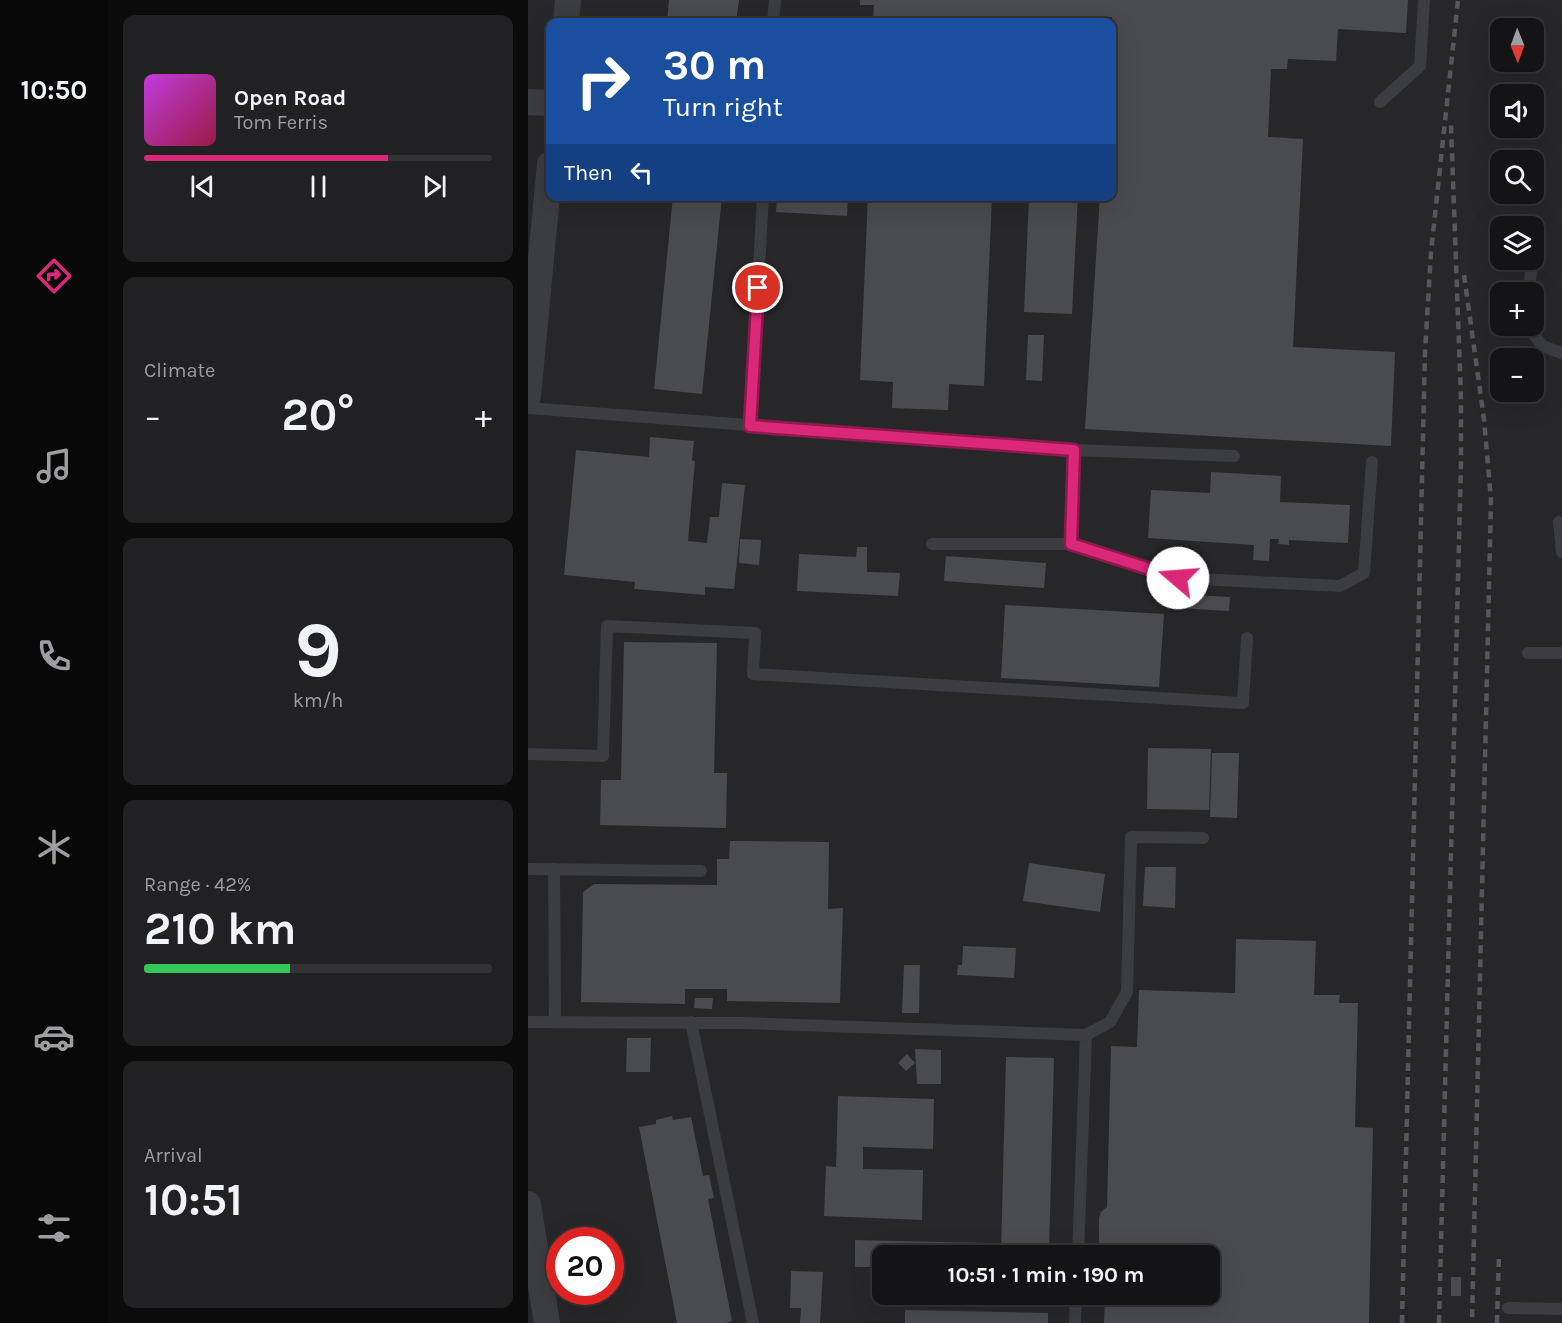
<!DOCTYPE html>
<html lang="en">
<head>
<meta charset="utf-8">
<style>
  body { margin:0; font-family:Karla,sans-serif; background:#212123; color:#f1f3f6; height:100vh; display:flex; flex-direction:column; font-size:22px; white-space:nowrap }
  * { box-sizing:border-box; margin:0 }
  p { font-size:20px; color:#9d9ea1 }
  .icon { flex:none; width:33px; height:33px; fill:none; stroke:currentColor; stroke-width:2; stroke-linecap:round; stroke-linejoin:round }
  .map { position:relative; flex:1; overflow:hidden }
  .sheet { display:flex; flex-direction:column; gap:15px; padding:15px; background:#0b0b0c; width:420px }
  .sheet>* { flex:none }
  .hud { position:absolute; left:18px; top:18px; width:570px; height:183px; border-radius:12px; box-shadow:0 6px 24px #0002,0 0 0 2px #333335; background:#1a4fa0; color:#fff; overflow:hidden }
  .needle { width:39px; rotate:179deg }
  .fabs { position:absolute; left:962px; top:18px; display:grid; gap:12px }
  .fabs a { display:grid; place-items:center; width:54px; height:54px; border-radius:12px; background:#141416; box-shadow:0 6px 24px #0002,0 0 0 2px #333335; font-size:30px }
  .speed { position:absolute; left:18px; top:1227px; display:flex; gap:12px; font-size:30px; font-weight:700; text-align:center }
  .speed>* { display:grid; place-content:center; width:78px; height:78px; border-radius:50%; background:#141416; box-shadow:0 6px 24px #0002,0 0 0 2px #333335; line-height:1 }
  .speed .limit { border:9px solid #d22; background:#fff; color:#111 }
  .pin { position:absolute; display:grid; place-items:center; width:51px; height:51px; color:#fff; margin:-26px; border:3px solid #fff; border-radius:50%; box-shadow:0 2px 6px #0007 }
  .me { position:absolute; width:66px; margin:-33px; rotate:288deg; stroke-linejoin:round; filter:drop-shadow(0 0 4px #0008) }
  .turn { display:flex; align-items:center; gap:21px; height:126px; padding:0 18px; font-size:27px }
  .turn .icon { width:78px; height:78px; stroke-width:2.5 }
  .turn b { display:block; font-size:42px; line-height:51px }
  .then { display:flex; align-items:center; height:57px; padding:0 18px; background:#0003; gap:12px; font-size:22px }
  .big { font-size:45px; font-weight:700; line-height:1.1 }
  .sheet .widget { flex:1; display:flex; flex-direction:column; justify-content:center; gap:9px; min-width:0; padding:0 21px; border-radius:12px; background:#212123 }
  .sheet .dial { align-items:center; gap:0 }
  .dial b { font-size:78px; line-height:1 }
  .song { display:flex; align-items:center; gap:18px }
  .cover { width:72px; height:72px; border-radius:9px; background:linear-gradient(135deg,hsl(290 70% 55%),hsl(340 70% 35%)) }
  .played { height:6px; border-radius:3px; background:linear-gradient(90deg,#db2777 70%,#333335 70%) }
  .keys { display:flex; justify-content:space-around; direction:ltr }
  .heat { display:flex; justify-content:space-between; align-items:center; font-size:33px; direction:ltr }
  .charge { height:9px; border-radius:4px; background:linear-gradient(90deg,#34c759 42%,#333335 0) }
  .trip { position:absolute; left:344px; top:1245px; width:348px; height:60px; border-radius:12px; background:#141416; box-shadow:0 6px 24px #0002,0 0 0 2px #333335; font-weight:700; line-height:60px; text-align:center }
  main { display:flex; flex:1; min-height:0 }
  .dock { display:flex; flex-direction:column; width:108px; justify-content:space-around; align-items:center; background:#080809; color:#9d9ea1 }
  .dock .icon { width:42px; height:42px }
  .dock .on { color:#db2777 }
  .dock b { font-size:27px; color:#f1f3f6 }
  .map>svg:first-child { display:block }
  .built { fill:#27272a; fill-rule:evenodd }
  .building { fill:#4a4b4f }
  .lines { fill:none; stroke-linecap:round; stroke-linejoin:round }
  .service { stroke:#3c3d41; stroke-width:12 }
  .minor { stroke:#3c3d41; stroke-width:26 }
  .rail { stroke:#55575c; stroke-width:4.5; stroke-dasharray:8 6; stroke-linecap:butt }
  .route-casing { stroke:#8e194d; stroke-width:15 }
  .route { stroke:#db2777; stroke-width:10 }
</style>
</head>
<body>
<main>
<nav class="dock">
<b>10:50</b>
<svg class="icon on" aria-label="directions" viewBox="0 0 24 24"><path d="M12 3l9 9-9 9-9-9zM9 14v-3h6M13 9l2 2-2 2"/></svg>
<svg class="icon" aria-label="music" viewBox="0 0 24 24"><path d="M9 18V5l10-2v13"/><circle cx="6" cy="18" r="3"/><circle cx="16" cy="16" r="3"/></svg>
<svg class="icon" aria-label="phone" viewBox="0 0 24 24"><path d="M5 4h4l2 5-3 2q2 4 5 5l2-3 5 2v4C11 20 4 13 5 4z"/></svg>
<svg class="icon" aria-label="climate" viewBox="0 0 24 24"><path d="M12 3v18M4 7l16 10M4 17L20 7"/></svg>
<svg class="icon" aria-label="car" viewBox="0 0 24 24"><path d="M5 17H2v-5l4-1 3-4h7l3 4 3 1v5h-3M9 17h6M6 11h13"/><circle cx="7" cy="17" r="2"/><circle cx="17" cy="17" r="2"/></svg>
<svg class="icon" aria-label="filters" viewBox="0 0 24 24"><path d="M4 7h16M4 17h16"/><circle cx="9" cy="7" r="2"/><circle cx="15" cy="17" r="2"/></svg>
</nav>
<section class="sheet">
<div class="widget">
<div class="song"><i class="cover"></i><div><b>Open Road</b><p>Tom Ferris</p></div></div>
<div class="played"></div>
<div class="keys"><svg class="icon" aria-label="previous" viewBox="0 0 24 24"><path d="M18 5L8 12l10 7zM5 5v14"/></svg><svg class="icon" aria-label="pause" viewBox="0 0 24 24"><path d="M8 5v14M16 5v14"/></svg><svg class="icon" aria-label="next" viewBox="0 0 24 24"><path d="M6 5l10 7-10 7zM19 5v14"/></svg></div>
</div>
<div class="widget"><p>Climate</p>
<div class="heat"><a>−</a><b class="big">20°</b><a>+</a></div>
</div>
<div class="widget dial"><b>9</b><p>km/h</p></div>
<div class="widget"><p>Range · 42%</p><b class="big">210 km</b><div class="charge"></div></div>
<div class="widget"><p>Arrival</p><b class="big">10:51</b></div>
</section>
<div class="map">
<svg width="1034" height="1323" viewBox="0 0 1034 1323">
  <rect width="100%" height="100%" fill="#1b1b1d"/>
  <!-- built -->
  <path class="built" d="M0 0H1034V1323H0ZM22 22H584V196H22ZM972 28H1005V62H972ZM972 94H1005V128H972ZM972 160H1005V194H972ZM972 226H1005V260H972ZM972 292H1005V326H972ZM972 358H1005V392H972ZM32 1240H82V1292H32ZM354 1256H681V1294H354Z"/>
  <!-- building -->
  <path class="building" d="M141 0H211L208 22H139Z
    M332 0H880L878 33 810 29 808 61 760 59 759 69H743L740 137 775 139 765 347 867 352 863 446 557 429 572 196H584V17L558 16V22H345L346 5H332Z
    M257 17 329 20V22H257Z
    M145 196H194L174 394 126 389Z
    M249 196H320L319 216 248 212Z
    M340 196H464L456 386 421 384 420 410 364 408 365 382 332 380Z
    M501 196H550L544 314 496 312Z
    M500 335H516L514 381 498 380Z
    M122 437 166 441 164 460 167 461 160 541 179 543 182 517H191L194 483 217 485 206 589 177 587V595L106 589 107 582 36 575 48 450 121 457Z
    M683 472 753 476 752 502 822 505 820 543 761 540V545L750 544 751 539H742L741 561 725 560 726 545 620 538 623 490 682 493Z
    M212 539 233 540 231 565 211 563Z
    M329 547H339V572L372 573 370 596 269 591 271 554 328 557Z
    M418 556 518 563 516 588 416 581Z
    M649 594 702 597 701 611 648 608Z
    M477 605 636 614 631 687 473 678Z
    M96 642 189 643 186 773H199L198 828 72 825 73 780H93Z
    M620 748 683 749 681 810 619 809Z
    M684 753H711L709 818 682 817Z
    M202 841 301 842 300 909 315 908 312 1003 199 1001V989H157V1004L53 1002 55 892 66 884 189 885V859H201Z
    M501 863 577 874 572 912 495 901Z
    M617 867H648L647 908 615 906Z
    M708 939 788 941 786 995H812L811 1003H830L827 1127 845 1128 841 1323H576L577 1294H681V1256H571V1218L573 1212 579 1207 583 1046 609 1047 611 990 707 993Z
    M435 946 488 948 486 978 429 975 430 965H434Z
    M376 965H392L391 1013H374Z
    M167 998H185L184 1009 166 1008Z
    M99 1038H123L122 1072H98Z
    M387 1049 413 1050V1084H389Z
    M379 1054 387 1063 378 1071 370 1063Z
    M478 1057 526 1058 521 1252H473Z
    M310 1096 406 1099 405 1149 335 1147V1169L395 1170 394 1220 296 1216 298 1166 308 1167Z
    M144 1116 145 1120 163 1117 175 1176 181 1175 186 1198 180 1199 204 1321 198 1323H149L111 1127 128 1124V1120Z
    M327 1240 460 1243V1256H354V1267H327Z
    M263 1271 295 1272 292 1323H272L273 1308H262Z
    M923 1277H933V1296H923Z
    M377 1310 520 1313V1323H377Z"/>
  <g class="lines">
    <!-- service -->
    <path class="service" d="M245 22 247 0
      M852 102 892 66 896 0
      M1001 292 1004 260
      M1000 326 1014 346 1034 353
      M0 408 546 450 706 456
      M222 426 235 196
      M1031 522 1034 552
      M404 544H543L650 578 812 586 836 573 844 462
      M543 544 546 450
      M1000 653H1034
      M0 754 75 756 79 626 227 633 225 674 715 703 719 638
      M0 869 173 871
      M26 869 27 1022
      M0 1022 216 1023 558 1035 550 1256
      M163 1022 225 1323
      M558 1035 582 1022 599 992 603 837 675 838
      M980 1308 1034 1309
      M547 1323 548 1294"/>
    <!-- minor -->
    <path class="minor" d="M38 22 40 0
      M0 102 22 103
      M0 396 22 164
      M0 1204 19 1323"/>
    <!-- rail -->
    <path class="rail" d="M936 275 956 419 963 500 944 1323
      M874 1323 897 352 903 252 930 0
      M911 1323 933 463V400L923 125
      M969 1323 971 1253"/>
  </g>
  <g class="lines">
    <defs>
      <path id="route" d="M230 288 222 426 546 450 543 544 650 578"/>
    </defs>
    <!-- route casing -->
    <use href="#route" class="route-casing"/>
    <!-- route -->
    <use href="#route" class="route"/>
  </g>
</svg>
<div class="fabs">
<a><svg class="needle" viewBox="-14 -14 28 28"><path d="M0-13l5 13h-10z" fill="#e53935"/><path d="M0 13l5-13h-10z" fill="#9d9ea1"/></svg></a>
<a><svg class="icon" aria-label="sound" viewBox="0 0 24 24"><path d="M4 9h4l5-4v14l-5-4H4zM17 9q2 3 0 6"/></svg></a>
<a><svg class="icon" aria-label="search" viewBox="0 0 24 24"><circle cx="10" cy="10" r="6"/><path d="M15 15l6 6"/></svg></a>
<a><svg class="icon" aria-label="layers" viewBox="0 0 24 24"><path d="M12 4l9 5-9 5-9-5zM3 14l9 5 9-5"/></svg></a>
<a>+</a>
<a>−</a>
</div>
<div class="speed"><div class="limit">20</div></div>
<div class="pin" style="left:230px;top:288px;background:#d93025"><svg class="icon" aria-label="arrive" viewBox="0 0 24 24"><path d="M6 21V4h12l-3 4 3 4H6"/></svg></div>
<svg class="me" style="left:650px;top:578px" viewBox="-20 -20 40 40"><circle r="19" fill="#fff"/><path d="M0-13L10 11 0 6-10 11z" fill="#db2777"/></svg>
<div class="trip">10:51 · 1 min · 190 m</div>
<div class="hud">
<div class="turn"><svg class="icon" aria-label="right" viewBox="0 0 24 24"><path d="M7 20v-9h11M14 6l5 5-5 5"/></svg><div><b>30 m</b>Turn right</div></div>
<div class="then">Then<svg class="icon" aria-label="left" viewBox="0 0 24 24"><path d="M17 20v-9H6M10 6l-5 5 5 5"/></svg></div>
</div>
</div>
</main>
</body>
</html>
